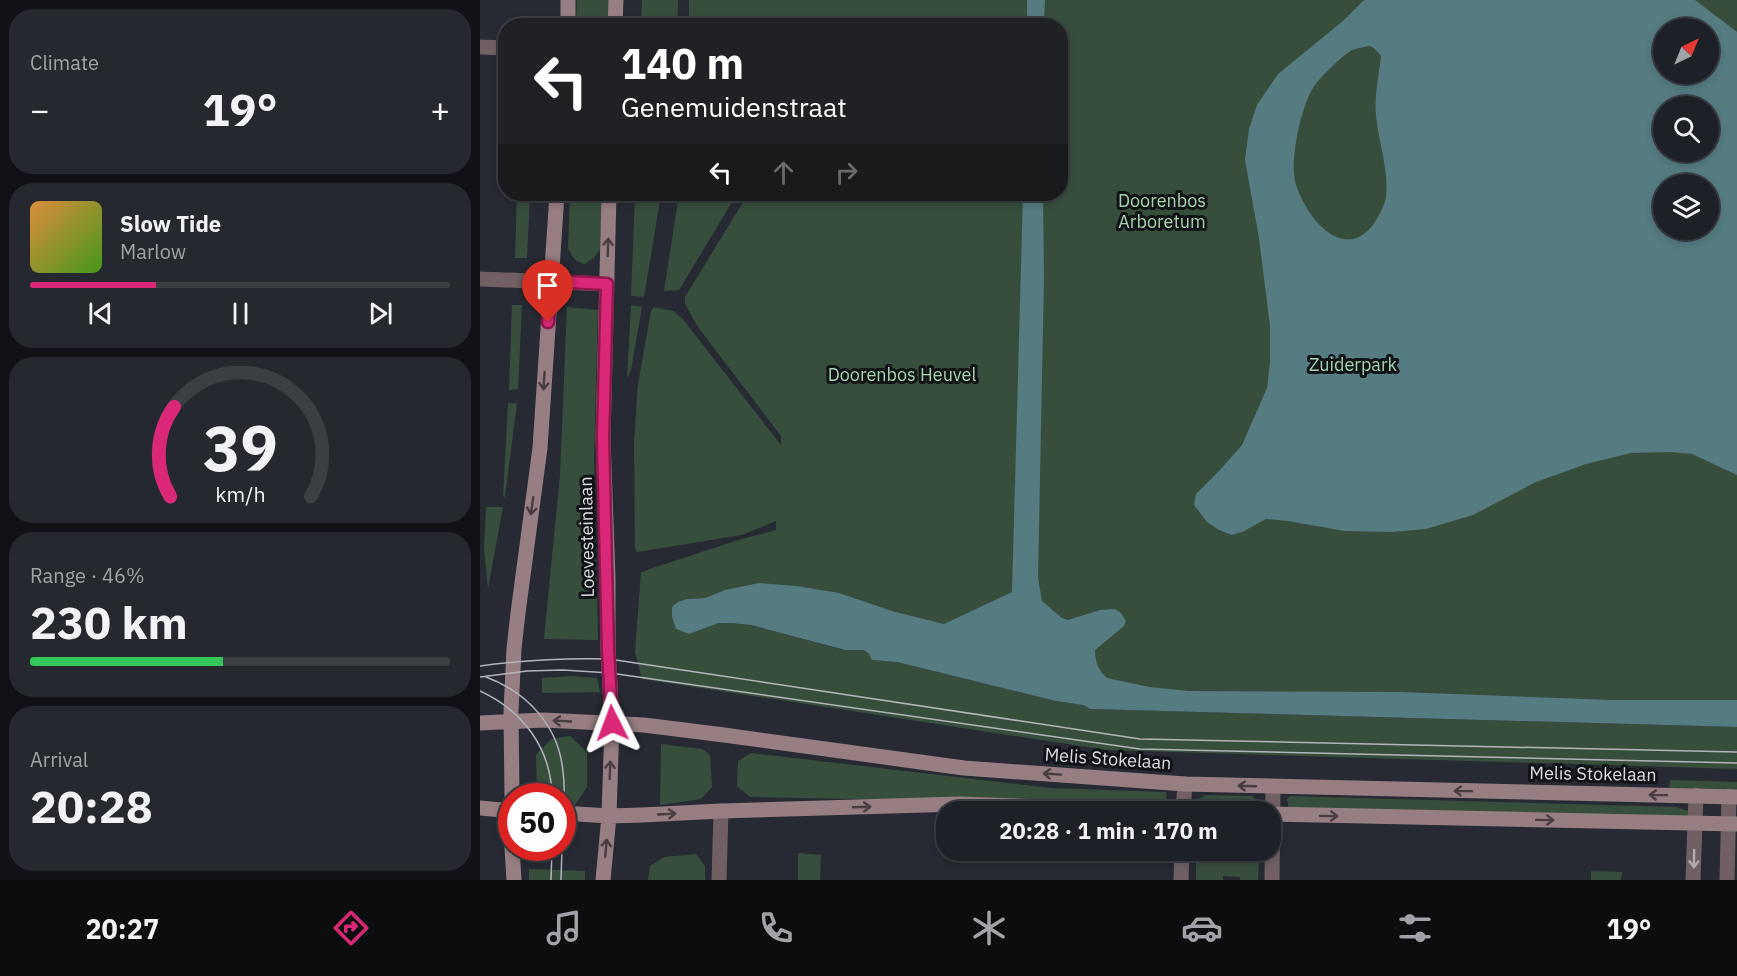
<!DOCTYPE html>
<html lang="en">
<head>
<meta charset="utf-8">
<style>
  body { margin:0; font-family:"IBM Plex Sans",sans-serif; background:#25282e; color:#f1f3f6; height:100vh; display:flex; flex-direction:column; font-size:22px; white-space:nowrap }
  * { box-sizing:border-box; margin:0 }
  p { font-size:20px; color:#a0a3a7 }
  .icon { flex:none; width:33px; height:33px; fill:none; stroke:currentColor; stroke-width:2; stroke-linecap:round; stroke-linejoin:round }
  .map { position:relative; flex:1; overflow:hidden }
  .side { display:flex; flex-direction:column; gap:9px; padding:9px; background:#101215; width:480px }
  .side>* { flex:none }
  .guide { position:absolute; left:18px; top:18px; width:570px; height:183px; border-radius:24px; box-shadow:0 3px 9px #0003,0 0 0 2px #3b3e43; background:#202124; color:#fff; overflow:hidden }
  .needle { width:39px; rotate:43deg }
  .tools { position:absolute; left:1173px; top:18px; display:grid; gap:12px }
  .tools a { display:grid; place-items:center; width:66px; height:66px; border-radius:50%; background:#1d2026; box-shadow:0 3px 9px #0003,0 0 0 2px #3b3e43; font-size:30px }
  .speed { position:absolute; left:18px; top:783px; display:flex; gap:12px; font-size:30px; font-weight:700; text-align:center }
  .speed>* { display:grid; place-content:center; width:78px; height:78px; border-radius:50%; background:#1d2026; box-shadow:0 3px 9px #0003,0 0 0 2px #3b3e43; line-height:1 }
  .speed .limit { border:9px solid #d22; background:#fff; color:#111 }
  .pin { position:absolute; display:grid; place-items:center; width:51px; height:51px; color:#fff; margin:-62px -26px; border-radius:50% 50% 50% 0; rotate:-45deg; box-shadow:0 0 6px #0007 }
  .pin .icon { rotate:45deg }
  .me { position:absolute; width:66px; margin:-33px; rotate:357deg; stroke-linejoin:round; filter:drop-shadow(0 0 4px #0008) }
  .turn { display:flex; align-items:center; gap:21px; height:126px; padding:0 24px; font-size:27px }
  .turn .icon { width:78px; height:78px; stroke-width:2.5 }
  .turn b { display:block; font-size:42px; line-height:51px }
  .lanes { display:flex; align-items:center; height:57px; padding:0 24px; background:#0003; justify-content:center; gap:30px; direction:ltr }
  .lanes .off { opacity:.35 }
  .big { font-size:45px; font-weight:700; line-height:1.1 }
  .side .tile { flex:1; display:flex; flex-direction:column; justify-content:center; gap:9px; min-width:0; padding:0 21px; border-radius:24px; background:#25282e }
  .side .dial { align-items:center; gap:0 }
  .dial svg { height:156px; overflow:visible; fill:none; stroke:#3b3e43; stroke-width:7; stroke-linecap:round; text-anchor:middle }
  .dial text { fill:#f1f3f6; stroke:none }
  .song { display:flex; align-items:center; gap:18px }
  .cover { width:72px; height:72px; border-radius:9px; background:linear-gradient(135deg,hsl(30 70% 55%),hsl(100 70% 35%)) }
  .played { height:6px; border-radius:3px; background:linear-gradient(90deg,#db2777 30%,#3b3e43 30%) }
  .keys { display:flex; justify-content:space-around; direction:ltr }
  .heat { display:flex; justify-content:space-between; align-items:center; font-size:33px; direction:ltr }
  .charge { height:9px; border-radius:4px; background:linear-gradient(90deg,#34c759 46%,#3b3e43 0) }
  .trip { position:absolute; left:456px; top:801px; width:345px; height:60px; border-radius:24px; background:#1d2026; box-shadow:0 3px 9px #0003,0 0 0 2px #3b3e43; font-weight:700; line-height:60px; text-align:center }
  .menu { display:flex; height:96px; justify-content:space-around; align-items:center; background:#0c0d0f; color:#a0a3a7 }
  .menu .icon { width:42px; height:42px }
  .menu .selected { color:#db2777 }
  .menu b { font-size:27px; color:#f1f3f6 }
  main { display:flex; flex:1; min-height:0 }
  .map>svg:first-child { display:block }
  .green { fill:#384e3d; fill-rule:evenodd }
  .water { fill:#547c81; fill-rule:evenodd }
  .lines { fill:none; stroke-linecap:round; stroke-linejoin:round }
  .street { stroke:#706063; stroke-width:15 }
  .secondary { stroke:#977e83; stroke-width:15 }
  .tram { stroke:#b2b4ba; stroke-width:1.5 }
  .oneway { stroke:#473d42 }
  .oneway2 { stroke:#b1abb0 }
  .route-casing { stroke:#8e194d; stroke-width:15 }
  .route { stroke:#db2777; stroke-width:10 }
  .labels { text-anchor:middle; stroke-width:6; stroke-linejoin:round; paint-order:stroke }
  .park-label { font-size:18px; fill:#a3d4ad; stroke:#111216 }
  .street-label { font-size:18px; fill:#dcdde3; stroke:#111216 }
</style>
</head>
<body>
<main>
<section class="side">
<div class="tile"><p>Climate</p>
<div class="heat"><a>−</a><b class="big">19°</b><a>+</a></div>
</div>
<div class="tile">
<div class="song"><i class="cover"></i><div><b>Slow Tide</b><p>Marlow</p></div></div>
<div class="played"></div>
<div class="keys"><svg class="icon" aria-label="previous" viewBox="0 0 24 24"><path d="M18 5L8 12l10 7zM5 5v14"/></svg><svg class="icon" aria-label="pause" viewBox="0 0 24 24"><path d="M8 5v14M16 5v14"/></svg><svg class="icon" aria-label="next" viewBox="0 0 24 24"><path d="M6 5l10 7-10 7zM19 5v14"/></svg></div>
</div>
<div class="tile dial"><svg viewBox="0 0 100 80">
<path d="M14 69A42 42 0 1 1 86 69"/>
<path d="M14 69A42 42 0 0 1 16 23" stroke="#db2777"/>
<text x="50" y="56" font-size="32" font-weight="700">39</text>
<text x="50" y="72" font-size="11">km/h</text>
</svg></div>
<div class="tile"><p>Range · 46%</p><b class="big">230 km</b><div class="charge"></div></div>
<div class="tile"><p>Arrival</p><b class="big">20:28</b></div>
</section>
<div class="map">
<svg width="1257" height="880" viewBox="0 0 1257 880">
  <rect width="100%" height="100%" fill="#272a32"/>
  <!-- green -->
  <path class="green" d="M97 0H129L128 25 96 26Z
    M162 0H198L197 25H161Z
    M209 0H1257V716L638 697 245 590 225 598 207 599 192 607V617L196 629 209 634 239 623H252L271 625 364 650H384L389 654 393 660 417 662 576 701 603 705 610 709 1257 727V769L627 750 162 679 155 652 161 572 255 541 296 530V521L262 535 157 552 155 549 154 442 158 384 171 311 174 307 193 311 202 318 301 445V436L218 327 205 304V297L268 194H580V26L209 25ZM1184 28H1228V74H1184ZM1184 106H1228V152H1184ZM1184 184H1228V230H1184Z
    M37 194H50L47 258H35Z
    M90 194H122L120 249 114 258 104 264 95 260 88 248Z
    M155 194H181L164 297 151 296Z
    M199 194H257L199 290 184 291Z
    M32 305H42L38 389 29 390Z
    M151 305 162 307 151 370 147 379Z
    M87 307 118 310 114 458 118 640 64 639 80 475Z
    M28 403H37L25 497 23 496Z
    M6 507H23L8 589 4 549Z
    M92 676 117 678 120 692 62 693V678Z
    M90 736 107 752V787L95 805H83L82 796H64L57 789 56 755 71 739Z
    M181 744 222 749 230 755 232 787 221 799 180 805Z
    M271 753 571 788 686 792 687 805 270 797 257 786 258 761Z
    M1190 780 1257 782V793L1189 791Z
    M726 795 772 796 779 803V807L718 806V799Z
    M810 796 1197 807 1208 811V818L809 809 807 799Z
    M723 851H773L779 859 778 880H760V877L743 876V880H716V856Z
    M318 853 341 855 340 880H318Z
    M216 854 225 866V880H168L170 866 184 857Z
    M49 869 105 871V880H49Z
    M1111 871 1142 872 1141 880H1111Z"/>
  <!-- water -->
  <path class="water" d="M547 0H565L564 25H547Z
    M884 0H1215L1257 32V475L1212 454 1190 452 1151 453 1106 464 1056 482 993 515 946 529 911 532 865 531 808 521 786 519 762 532 752 535 739 530 727 522 714 505 716 494 739 471 762 445 787 388 790 363V326L779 238 765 160 769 129 777 105 798 74 863 21ZM1184 28H1228V74H1184ZM890 46 894 48 901 56C899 75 894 96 896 115 898 140 911 178 905 201 903 209 897 219 893 225 862 265 823 213 815 181 810 159 821 107 833 88 838 79 863 55 872 50 877 48 884 47 890 46ZM1184 106H1228V152H1184ZM1184 184H1228V230H1184Z
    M543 194H563L564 277 558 578 562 601 582 618 588 620 620 610 635 609 641 613 646 621 644 626 615 650C615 661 618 670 627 678L669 687 708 691 919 692 1130 700H1257V727L610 709 603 705 576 701 417 662 392 660 389 654 384 650H365L271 625 252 623H239L209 634 196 629 192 617V607L198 602 207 599 225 598 245 590 279 583 316 586 359 593 415 612 464 624 532 592Z"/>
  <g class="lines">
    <!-- street -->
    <path class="street" d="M0 47 26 48
      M0 279 127 284
      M703 812 705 784
      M239 880 241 811
      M701 880 702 850
      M792 880 793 787
      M1213 880 1216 795
      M1247 880 1249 796"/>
    <!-- secondary -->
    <path class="secondary" d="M88 26V0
      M135 26 136 0
      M0 723 64 720 164 725 244 735 484 768 705 784 1257 797
      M32 796 31 711 34 649 38 613 60 448 77 194
      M0 808 32 811
      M82 813 129 816 162 815 241 811 479 804 707 812
      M790 814 1257 824
      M32 848 34 880
      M123 880 129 816 132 723 128 649V578L123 438 129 194"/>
    <!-- tram -->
    <path class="tram" d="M0 666C43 660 85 658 129 659L660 739 1257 752
      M0 677 47 671 83 670 130 673 660 749 1257 763
      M6 677C47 692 79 726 83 772 86 793 83 816 82 837
      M0 691C43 711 71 748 72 796
      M71 880 72 848
      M81 880 82 848"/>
  </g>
  <!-- one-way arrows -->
  <defs><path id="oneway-shaft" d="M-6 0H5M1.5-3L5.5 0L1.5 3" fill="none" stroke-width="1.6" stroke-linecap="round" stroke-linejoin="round" transform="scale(1.5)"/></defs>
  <g class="oneway">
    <use href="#oneway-shaft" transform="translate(128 247) rotate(-88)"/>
    <use href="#oneway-shaft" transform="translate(64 381) rotate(94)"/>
    <use href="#oneway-shaft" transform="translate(52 506) rotate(98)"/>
    <use href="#oneway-shaft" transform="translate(82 721) rotate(-177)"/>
    <use href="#oneway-shaft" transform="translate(130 770) rotate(-88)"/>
    <use href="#oneway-shaft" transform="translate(572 774) rotate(-176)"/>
    <use href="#oneway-shaft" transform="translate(767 786) rotate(-178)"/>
    <use href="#oneway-shaft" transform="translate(983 791) rotate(-179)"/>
    <use href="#oneway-shaft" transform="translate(1178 795) rotate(-179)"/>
    <use href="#oneway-shaft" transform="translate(382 807) rotate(-2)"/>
    <use href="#oneway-shaft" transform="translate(187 814) rotate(-3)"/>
    <use href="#oneway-shaft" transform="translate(849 816) rotate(1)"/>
    <use href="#oneway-shaft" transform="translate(1065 820) rotate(1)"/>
    <use href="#oneway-shaft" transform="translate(126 848) rotate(-85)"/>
  </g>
  <use class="oneway2" href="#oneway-shaft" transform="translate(1214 859) rotate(91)"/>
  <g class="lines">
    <defs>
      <path id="route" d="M68 322 71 281 127 284 123 438 128 649 132 723"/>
    </defs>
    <!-- route casing -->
    <use href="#route" class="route-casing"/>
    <!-- route -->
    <use href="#route" class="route"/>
  </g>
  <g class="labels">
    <!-- park labels -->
    <g class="park-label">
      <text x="682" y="207">Doorenbos<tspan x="682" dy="21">Arboretum</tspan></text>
      <text x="873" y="371">Zuiderpark</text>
      <text x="422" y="381">Doorenbos Heuvel</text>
    </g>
    <!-- street labels -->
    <g class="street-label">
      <text transform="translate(107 537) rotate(-91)" y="6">Loevesteinlaan</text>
      <text transform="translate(628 759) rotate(4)" y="6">Melis Stokelaan</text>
      <text transform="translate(1113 774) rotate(1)" y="6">Melis Stokelaan</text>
    </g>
  </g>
</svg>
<div class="tools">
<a><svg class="needle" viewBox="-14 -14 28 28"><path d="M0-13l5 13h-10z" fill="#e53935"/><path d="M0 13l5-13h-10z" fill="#a0a3a7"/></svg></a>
<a><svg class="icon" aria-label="search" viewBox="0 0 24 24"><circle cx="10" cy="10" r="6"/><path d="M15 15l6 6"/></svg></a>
<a><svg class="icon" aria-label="layers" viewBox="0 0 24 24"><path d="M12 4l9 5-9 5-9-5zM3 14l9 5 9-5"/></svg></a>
</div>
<div class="speed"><div class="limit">50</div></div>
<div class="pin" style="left:68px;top:322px;background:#d93025"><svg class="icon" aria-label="arrive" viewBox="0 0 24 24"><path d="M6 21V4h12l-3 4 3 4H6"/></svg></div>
<svg class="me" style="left:132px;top:723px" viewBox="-20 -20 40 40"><path d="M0-17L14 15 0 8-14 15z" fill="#db2777" stroke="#fff" stroke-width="4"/></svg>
<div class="trip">20:28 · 1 min · 170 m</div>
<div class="guide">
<div class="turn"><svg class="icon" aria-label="left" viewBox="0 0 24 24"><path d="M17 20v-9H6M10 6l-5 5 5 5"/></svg><div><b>140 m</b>Genemuidenstraat</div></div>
<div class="lanes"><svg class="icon" aria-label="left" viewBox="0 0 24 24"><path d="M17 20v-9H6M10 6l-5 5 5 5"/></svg><svg class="icon off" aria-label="ahead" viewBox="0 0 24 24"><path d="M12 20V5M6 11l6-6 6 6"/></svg><svg class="icon off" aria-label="right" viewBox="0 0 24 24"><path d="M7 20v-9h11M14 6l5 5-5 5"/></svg></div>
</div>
</div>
</main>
<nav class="menu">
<b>20:27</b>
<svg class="icon selected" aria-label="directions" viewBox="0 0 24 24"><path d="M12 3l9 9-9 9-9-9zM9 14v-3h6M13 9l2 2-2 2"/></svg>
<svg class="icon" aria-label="music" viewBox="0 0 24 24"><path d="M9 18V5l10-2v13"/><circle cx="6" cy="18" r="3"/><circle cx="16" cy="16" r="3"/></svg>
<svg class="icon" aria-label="phone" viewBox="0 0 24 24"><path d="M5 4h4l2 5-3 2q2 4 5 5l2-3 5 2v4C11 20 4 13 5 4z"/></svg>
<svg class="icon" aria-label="climate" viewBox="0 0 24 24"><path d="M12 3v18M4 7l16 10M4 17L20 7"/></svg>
<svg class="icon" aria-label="car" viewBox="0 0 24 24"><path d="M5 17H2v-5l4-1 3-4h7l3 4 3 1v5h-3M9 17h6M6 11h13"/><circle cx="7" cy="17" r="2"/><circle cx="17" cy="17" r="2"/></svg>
<svg class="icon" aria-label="filters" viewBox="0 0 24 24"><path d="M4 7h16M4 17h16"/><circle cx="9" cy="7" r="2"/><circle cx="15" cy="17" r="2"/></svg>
<b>19°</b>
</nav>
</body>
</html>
